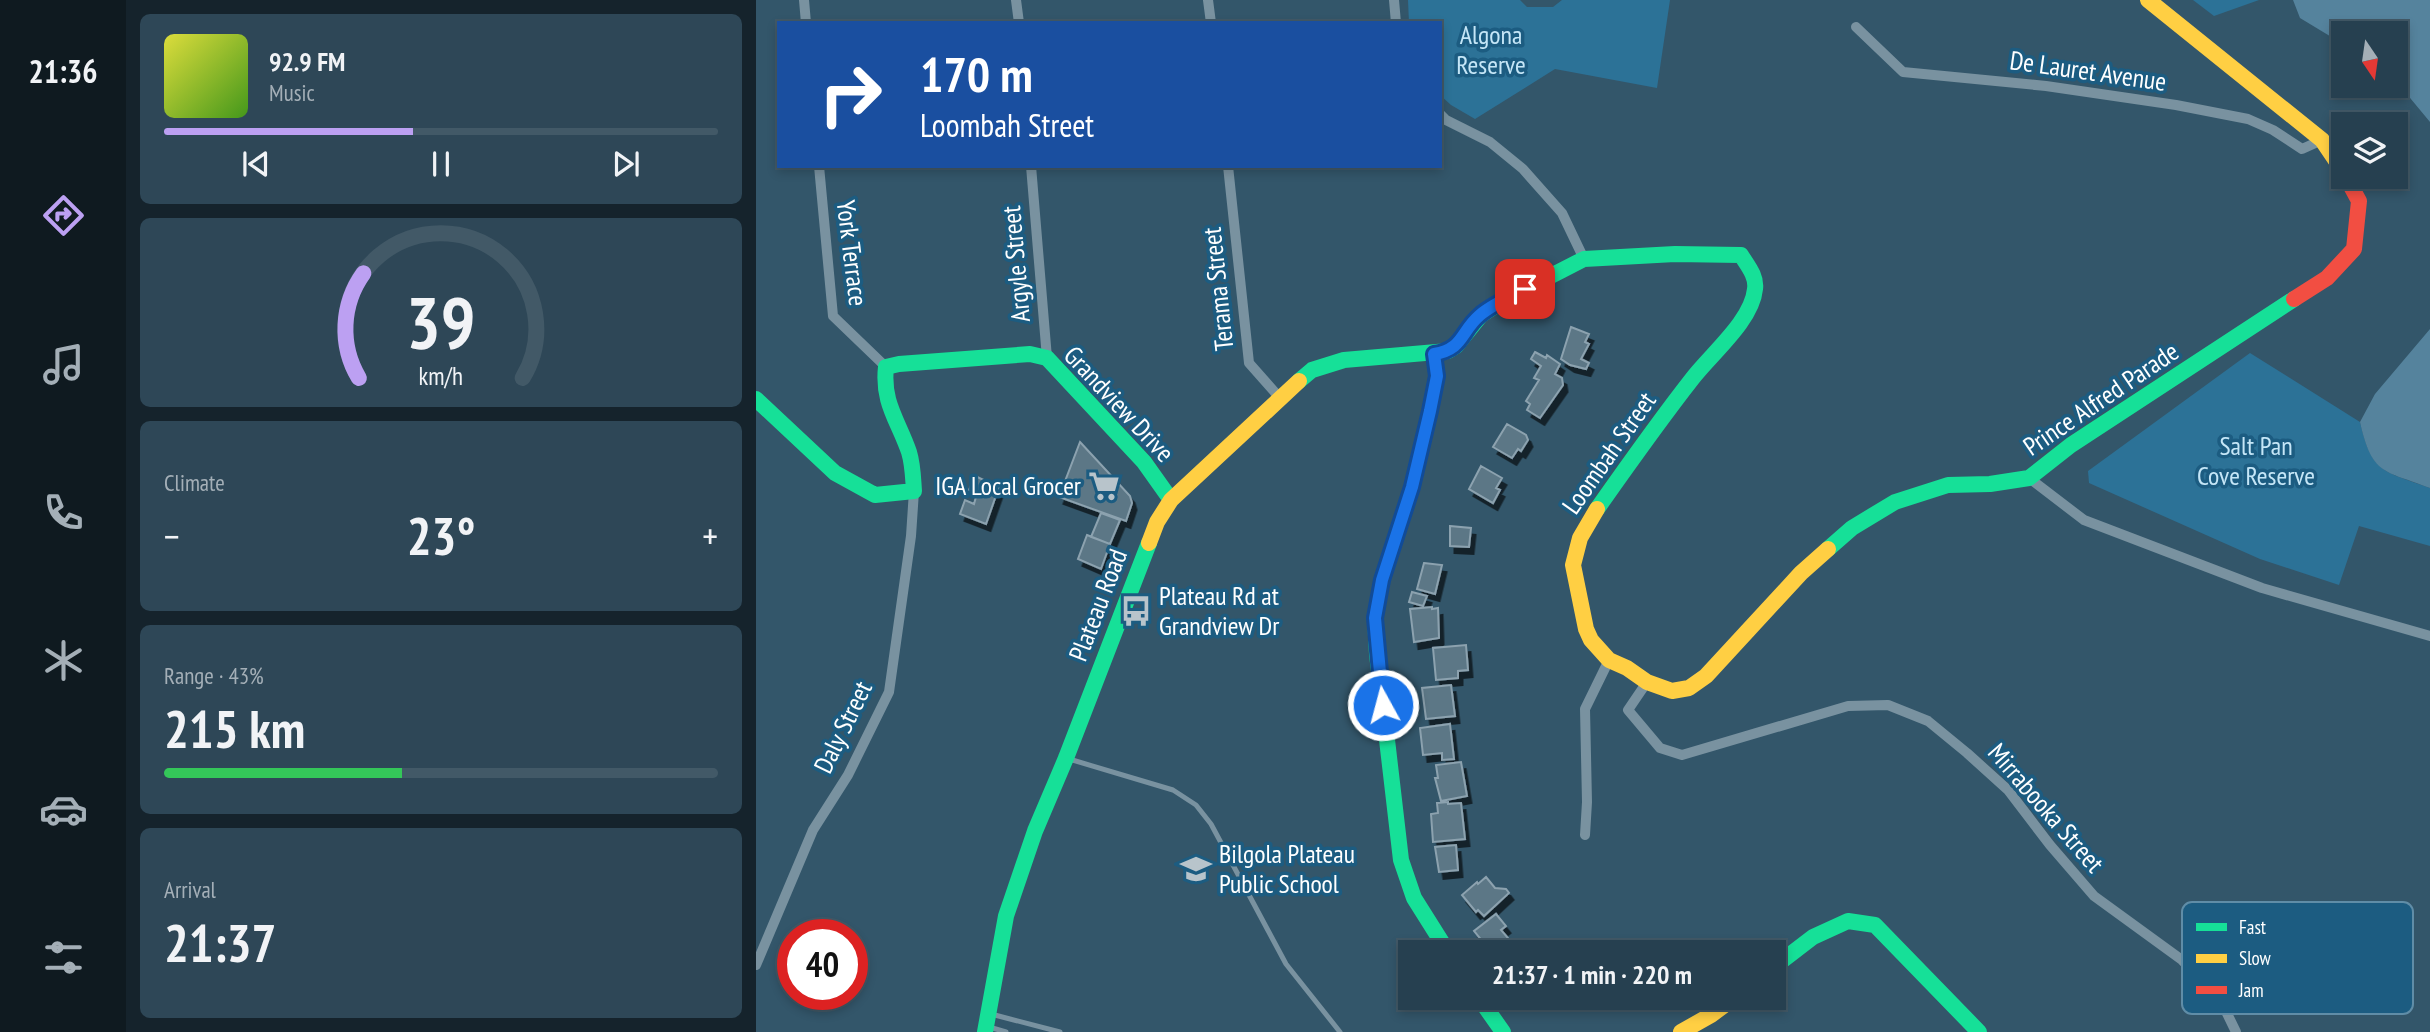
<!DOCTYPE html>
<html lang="en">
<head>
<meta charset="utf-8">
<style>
  body { margin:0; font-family:"PT Sans Narrow",sans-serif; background:#2e4757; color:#f1f3f6; height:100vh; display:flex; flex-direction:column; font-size:26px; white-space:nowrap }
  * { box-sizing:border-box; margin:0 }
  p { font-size:23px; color:#a4afb7 }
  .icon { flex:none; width:38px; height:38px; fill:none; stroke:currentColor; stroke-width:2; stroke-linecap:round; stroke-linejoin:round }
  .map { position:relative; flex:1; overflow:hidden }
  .drawer { display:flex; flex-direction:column; gap:14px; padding:14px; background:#15232c; width:630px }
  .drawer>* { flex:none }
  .guide { position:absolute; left:21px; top:21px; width:665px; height:147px; border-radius:0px; box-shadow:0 4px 10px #0003,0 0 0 2px #425967; background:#1a4fa0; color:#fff; overflow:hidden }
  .needle { width:46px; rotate:167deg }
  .controls { position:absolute; left:1575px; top:21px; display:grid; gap:14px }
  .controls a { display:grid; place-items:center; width:77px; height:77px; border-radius:0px; background:#264050; box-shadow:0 4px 10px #0003,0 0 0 2px #425967; font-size:35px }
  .speed { position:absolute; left:21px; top:919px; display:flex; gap:14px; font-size:35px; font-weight:700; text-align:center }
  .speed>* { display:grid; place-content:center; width:91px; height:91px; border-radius:50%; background:#264050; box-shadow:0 4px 10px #0003,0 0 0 2px #425967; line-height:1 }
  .speed .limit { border:10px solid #d22; background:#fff; color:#111 }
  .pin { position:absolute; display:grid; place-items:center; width:60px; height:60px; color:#fff; margin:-30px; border-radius:14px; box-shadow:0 4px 10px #0006 }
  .me { position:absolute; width:77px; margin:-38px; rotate:353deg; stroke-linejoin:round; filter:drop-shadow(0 0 5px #0008) }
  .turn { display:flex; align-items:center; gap:24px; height:147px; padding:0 28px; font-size:32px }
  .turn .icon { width:91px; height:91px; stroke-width:2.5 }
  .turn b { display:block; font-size:49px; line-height:60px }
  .big { font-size:52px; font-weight:700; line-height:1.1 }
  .drawer .card { flex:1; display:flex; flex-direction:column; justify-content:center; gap:10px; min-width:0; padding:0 24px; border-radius:10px; background:#2e4757 }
  .drawer .dial { align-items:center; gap:0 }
  .dial svg { height:182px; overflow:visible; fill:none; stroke:#425967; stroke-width:7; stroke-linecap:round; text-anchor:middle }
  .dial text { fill:#f1f3f6; stroke:none }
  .song { display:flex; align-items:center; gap:21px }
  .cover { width:84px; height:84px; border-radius:10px; background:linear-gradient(135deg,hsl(60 70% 55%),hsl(100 70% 35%)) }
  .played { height:7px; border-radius:4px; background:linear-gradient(90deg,#bca0f2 45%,#425967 45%) }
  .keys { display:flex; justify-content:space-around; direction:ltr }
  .heat { display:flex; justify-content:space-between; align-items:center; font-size:38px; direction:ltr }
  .charge { height:10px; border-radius:5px; background:linear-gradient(90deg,#34c759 43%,#425967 0) }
  .trip { position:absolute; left:642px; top:940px; width:388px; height:70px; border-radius:0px; background:#264050; box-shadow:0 4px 10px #0003,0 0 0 2px #425967; font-weight:700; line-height:70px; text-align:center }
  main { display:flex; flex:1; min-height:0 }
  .tabs { display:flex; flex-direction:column; width:126px; justify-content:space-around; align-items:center; background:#0f1a20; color:#a4afb7 }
  .tabs .icon { width:49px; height:49px }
  .tabs .active { color:#bca0f2 }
  .tabs b { font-size:32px; color:#f1f3f6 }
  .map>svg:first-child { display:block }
  .green { fill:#2c7297 }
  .water { fill:#55839d }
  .building { fill:#5c7786; stroke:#8ca2af; stroke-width:2; filter:url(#shadow) }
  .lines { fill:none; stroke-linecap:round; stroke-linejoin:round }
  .lane { stroke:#7992a0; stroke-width:5 }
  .street { stroke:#7992a0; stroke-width:10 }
  .fast { stroke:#16e098; stroke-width:16 }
  .slow { stroke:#ffcf43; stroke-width:16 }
  .jam { stroke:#f24e42; stroke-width:16 }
  .route-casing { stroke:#114b97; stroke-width:18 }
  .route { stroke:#1a73e8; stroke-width:12 }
  .labels { text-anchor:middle; stroke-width:7; stroke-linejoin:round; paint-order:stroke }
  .park-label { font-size:26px; fill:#c5e6f7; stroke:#1c5c81 }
  .street-label { font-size:26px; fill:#fff; stroke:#1c5c81 }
  .poi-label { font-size:26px; fill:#fff; stroke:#1c5c81; text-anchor:start }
  .key { fill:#1c5c81; stroke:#608da7; stroke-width:2 }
  .key-label { font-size:19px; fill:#fff }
</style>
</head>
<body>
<main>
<nav class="tabs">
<b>21:36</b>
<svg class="icon active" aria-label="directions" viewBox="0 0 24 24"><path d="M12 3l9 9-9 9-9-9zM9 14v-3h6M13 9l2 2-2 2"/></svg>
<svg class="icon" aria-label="music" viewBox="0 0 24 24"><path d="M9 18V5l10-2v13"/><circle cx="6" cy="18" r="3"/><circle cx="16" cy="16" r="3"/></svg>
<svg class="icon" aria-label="phone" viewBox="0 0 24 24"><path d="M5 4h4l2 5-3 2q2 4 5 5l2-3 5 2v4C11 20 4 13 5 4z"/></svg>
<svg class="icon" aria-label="climate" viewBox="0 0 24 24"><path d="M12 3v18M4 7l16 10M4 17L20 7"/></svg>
<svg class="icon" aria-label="car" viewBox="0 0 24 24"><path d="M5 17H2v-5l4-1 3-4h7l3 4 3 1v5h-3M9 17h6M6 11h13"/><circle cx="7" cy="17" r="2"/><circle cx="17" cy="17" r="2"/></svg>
<svg class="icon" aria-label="filters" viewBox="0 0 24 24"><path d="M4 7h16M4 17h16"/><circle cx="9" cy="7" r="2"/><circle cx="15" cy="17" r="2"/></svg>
</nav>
<section class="drawer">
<div class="card">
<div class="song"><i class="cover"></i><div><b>92.9 FM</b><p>Music</p></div></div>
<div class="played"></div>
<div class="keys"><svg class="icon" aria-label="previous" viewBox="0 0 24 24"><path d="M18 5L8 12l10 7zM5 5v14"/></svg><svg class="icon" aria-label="pause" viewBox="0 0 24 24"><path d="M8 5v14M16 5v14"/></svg><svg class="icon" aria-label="next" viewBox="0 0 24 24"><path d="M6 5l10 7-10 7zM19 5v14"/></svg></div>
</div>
<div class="card dial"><svg viewBox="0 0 100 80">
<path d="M14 69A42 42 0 1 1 86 69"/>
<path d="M14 69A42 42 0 0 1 16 23" stroke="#bca0f2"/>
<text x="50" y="56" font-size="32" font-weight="700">39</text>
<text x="50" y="72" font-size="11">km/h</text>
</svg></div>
<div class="card"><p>Climate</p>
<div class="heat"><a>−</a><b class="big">23°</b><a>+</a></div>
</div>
<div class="card"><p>Range · 43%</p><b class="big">215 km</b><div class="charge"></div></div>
<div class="card"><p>Arrival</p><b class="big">21:37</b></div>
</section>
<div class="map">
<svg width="1674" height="1032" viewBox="0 0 1674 1032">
  <defs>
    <filter id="shadow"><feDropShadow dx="4.5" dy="7" stdDeviation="0" flood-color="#0009"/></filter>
  </defs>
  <rect width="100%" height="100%" fill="#33566a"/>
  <!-- green -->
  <path class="green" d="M652 0H764L771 7H797L806 0H914L901 88 799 69 719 119 695 105 684 95V23H653Z
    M1437 0H1503L1458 16Z
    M1494 353 1604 422C1616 474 1628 471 1674 488V546L1603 526 1583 585 1504 559 1333 483 1332 471Z"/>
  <!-- water -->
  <path class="water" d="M1537 0H1674V122L1640 81V33H1587V44L1544 18Z
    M1674 329V488C1628 470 1616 476 1604 422L1619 394Z"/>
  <!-- building -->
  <path class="building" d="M815 327 833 334 829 342 833 344 825 359 833 363 830 369 814 365 805 359Z
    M779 352 790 358 791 355 804 364 799 374 806 378 807 385 784 418 771 410 774 404 770 401 783 380 778 378 785 366 775 359Z
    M751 424 770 435 772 440 765 451 762 449 756 458 737 447Z
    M324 442 374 496 376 503 370 521 303 497Z
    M725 466 746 478 740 488 744 490 737 503 713 489Z
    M219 476 243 487 230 524 204 514 209 500 218 504 221 493 213 490Z
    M345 513 364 520 354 544 335 537Z
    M694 526 715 528 713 547 694 546Z
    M331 535 354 544 345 569 322 559Z
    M668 563 686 565 679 594 661 589Z
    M656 592 671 596 667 606 653 602Z
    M676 607V609L682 608 683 638 658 642 654 609Z
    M710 645 712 670 702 671V678L680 680 677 648Z
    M695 685 699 716 670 719 666 688Z
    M694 724 698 759 686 760V753L667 755 664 728Z
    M705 762 711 796 685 801 679 778H682L680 765Z
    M692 802V804L705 803 709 839 677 842 675 814 682 813 681 803Z
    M700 845 702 870 683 872 679 847Z
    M730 877 739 888 750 889 753 893 728 916 722 910 720 912 706 895 721 882 722 884Z
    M740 914 750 926 745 930 752 938 744 944 748 950 745 952H735L718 931Z"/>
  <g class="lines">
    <!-- lane -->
    <path class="lane" d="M313 759 417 790 440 805 455 824 530 964 584 1032
      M235 1014 304 1032
      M233 1027 250 1032"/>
    <!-- street -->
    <path class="street" d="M48 0 50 23
      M260 0 263 23
      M452 0 455 23
      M638 0 640 23
      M1100 27 1147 72 1290 86 1420 105 1492 119 1517 130 1546 149 1566 140
      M684 114 690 120 734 142 767 169 806 213 828 259
      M63 166 77 316 130 367
      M275 166 291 358
      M472 166 493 363 523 397
      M1273 478 1328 520 1506 588 1674 636
      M891 682 872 710 904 748 926 755 1092 706 1132 705 1172 721 1211 753 1252 790 1294 845 1338 896 1426 960 1465 1001 1480 1032
      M829 835 831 802 829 709 853 660
      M0 965 57 830 92 775 133 692 155 536 158 491"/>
    <!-- fast -->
    <path class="fast" d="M678 354 681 376 674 411 656 487 626 580 619 618 621 654 645 860 658 898 692 952
      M543 381 556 370 588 360 692 351 700 346 725 315 750 299 828 259 919 254 985 255C991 265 1001 276 999 289 996 321 955 354 936 379 903 421 872 465 841 509
      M0 399 79 473 119 495 158 491C157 478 157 465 153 452 142 420 126 403 130 367L143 364 274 354 291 358 388 462 415 500
      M1072 549 1096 528 1139 502 1192 485 1234 484 1273 478 1315 445 1538 299
      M1018 967 1057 937 1092 921 1119 925 1223 1032
      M723 998 747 1032
      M229 1032 250 916 279 831 310 758 393 543"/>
    <!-- slow -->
    <path class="slow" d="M1392 0 1566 140 1587 171
      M841 509 824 538 817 565 830 629 835 640 853 660 871 668 891 682 916 691 933 688 950 676 1045 573 1072 549
      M393 543 401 522 415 500 543 381
      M925 1032 955 1015 978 998"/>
    <!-- jam -->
    <path class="jam" d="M1538 299 1571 278 1598 249 1603 201 1590 177"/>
  </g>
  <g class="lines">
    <defs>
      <path id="route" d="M627 705 619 618 626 580 656 487 674 411 681 376 678 354C708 349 704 332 724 315 737 304 754 297 769 289"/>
    </defs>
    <!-- route casing -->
    <use href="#route" class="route-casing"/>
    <!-- route -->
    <use href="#route" class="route"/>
  </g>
  <!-- icons -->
  <defs>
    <symbol id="supermarket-bare" viewBox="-9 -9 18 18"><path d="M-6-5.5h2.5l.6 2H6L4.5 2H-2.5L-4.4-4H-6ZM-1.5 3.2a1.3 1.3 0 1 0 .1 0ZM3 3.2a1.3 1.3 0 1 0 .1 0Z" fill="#b8c4cb" stroke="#1c5c81" stroke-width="2.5" paint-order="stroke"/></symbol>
    <symbol id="bus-bare" viewBox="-9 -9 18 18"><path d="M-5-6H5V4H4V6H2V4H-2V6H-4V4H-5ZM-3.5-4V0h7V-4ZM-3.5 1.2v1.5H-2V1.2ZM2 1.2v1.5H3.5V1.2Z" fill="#b8c4cb" stroke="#1c5c81" stroke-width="2.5" paint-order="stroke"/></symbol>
    <symbol id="school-bare" viewBox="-9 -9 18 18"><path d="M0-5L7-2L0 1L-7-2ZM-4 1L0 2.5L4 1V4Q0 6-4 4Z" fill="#b8c4cb" stroke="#1c5c81" stroke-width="2.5" paint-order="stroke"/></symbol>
  </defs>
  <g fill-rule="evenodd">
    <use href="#supermarket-bare" x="326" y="464" width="44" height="44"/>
    <use href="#bus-bare" x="358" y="589" width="44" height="44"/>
    <use href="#school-bare" x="418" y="847" width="44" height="44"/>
  </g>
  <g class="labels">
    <!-- park labels -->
    <g class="park-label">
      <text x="735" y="44">Algona<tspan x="735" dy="30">Reserve</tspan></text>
      <text x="1500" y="455">Salt Pan<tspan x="1500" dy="30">Cove Reserve</tspan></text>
    </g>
    <!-- street labels -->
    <g class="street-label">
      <text transform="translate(1332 71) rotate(8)" y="9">De Lauret Avenue</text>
      <text transform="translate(96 253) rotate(83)" y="9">York Terrace</text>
      <text transform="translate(260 264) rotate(-95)" y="9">Argyle Street</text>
      <text transform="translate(462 289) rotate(-96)" y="9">Terama Street</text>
      <text transform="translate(1345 399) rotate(-34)" y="9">Prince Alfred Parade</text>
      <text transform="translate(363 404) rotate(47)" y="9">Grandview Drive</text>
      <text transform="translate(853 453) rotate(-55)" y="9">Loombah Street</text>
      <text transform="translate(342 605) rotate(-69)" y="9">Plateau Road</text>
      <text transform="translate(87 727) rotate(-64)" y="9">Daly Street</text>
      <text transform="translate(1290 808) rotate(49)" y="9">Mirrabooka Street</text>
    </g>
    <!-- poi labels -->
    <g class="poi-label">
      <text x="325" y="495" text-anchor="end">IGA Local Grocer</text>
      <text x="403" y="605">Plateau Rd at<tspan x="403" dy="30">Grandview Dr</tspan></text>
      <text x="463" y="863">Bilgola Plateau<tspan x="463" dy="30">Public School</tspan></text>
    </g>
  </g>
  <!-- legend -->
  <rect x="1426" y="902" width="231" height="112" rx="10" class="key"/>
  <rect x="1440" y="923" width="31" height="8" fill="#16e098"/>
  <rect x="1440" y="954" width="31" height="9" fill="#ffcf43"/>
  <rect x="1440" y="986" width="31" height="8" fill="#f24e42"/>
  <g class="key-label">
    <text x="1483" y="934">Fast</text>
    <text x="1483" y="965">Slow</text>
    <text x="1483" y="997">Jam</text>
  </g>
</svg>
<div class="controls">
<a><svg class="needle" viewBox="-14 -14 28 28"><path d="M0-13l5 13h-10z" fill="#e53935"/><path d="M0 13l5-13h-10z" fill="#a4afb7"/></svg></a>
<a><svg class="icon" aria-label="layers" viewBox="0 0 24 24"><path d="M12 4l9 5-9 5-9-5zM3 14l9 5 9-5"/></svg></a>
</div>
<div class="speed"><div class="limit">40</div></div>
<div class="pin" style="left:769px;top:289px;background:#d93025"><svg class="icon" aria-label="arrive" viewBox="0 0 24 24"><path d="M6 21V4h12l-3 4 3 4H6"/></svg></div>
<svg class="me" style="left:627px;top:705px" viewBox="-20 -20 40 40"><circle r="17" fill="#1a73e8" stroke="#fff" stroke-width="3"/><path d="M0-11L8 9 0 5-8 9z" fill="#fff"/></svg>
<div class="trip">21:37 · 1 min · 220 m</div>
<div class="guide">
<div class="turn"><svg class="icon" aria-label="right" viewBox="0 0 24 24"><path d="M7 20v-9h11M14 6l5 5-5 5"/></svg><div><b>170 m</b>Loombah Street</div></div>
</div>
</div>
</main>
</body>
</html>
